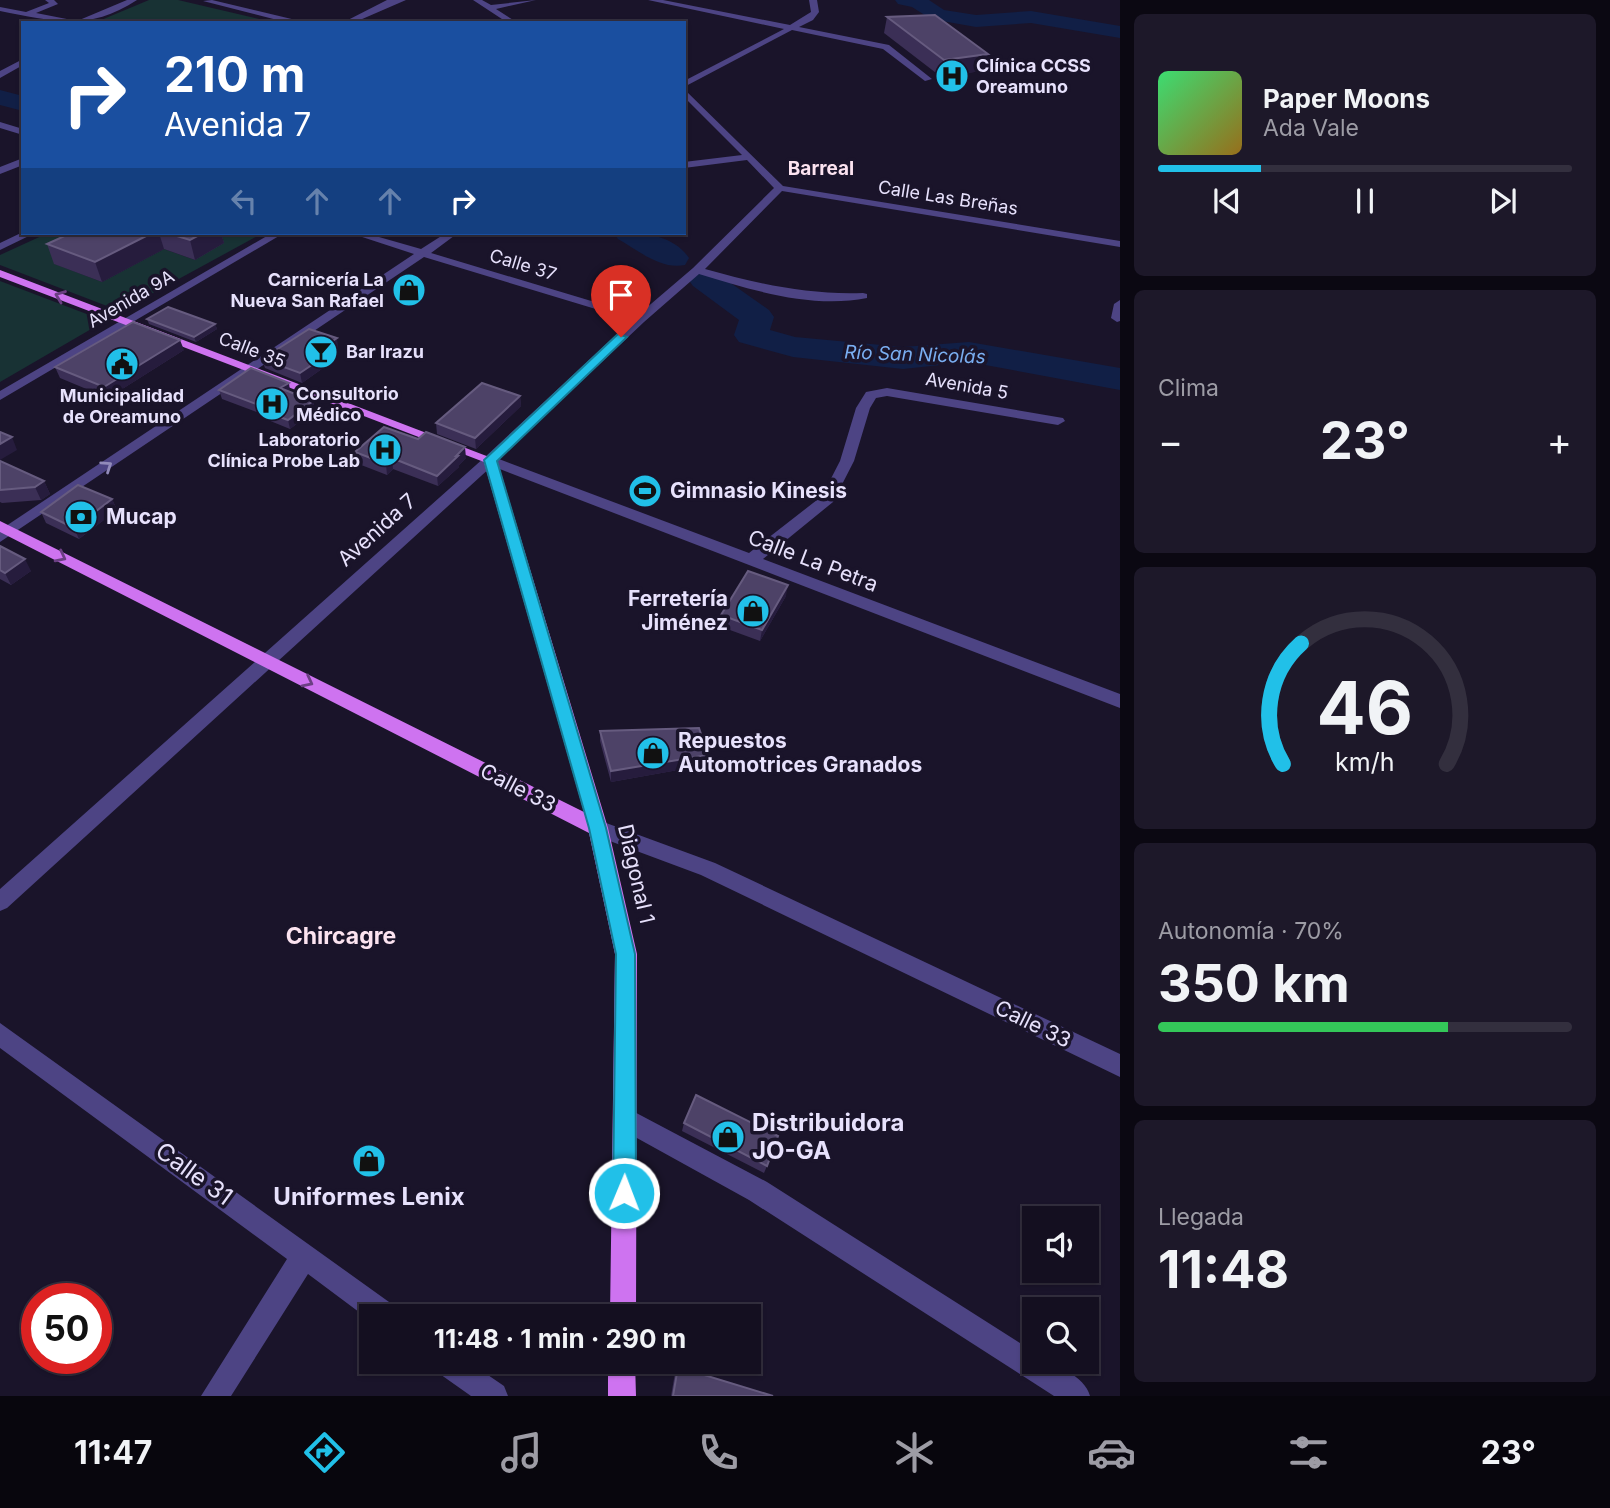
<!DOCTYPE html>
<html lang="es">
<head>
<meta charset="utf-8">
<style>
  body { margin:0; font-family:Inter,sans-serif; background:#1d1829; color:#f1f3f6; height:100vh; display:flex; flex-direction:column; font-size:26px; white-space:nowrap }
  * { box-sizing:border-box; margin:0 }
  p { font-size:23px; color:#9d9ca5 }
  .icon { flex:none; width:38px; height:38px; fill:none; stroke:currentColor; stroke-width:2; stroke-linecap:round; stroke-linejoin:round }
  .map { position:relative; flex:1; overflow:hidden }
  .sheet { display:flex; flex-direction:column; gap:14px; padding:14px; background:#0b0812; width:490px }
  .sheet>* { flex:none }
  .guide { position:absolute; left:21px; top:21px; width:665px; height:214px; border-radius:0px; box-shadow:0 2px 5px #0004,0 0 0 2px #332f3e; background:#1a4fa0; color:#fff; overflow:hidden }
  .fabs { position:absolute; left:1022px; top:1206px; display:grid; gap:14px }
  .fabs a { display:grid; place-items:center; width:77px; height:77px; border-radius:0px; background:#140f20; box-shadow:0 2px 5px #0004,0 0 0 2px #332f3e; font-size:35px }
  .speed { position:absolute; left:21px; top:1283px; display:flex; gap:14px; font-size:35px; font-weight:700; text-align:center }
  .speed>* { display:grid; place-content:center; width:91px; height:91px; border-radius:50%; background:#140f20; box-shadow:0 2px 5px #0004,0 0 0 2px #332f3e; line-height:1 }
  .speed .limit { border:10px solid #d22; background:#fff; color:#111 }
  .pin { position:absolute; display:grid; place-items:center; width:60px; height:60px; color:#fff; margin:-72px -30px; border-radius:50% 50% 50% 0; rotate:-45deg; box-shadow:0 0 7px #0007 }
  .pin .icon { rotate:45deg }
  .me { position:absolute; width:77px; margin:-38px; rotate:1deg; stroke-linejoin:round; filter:drop-shadow(0 0 5px #0008) }
  .turn { display:flex; align-items:center; gap:24px; height:147px; padding:0 28px; font-size:32px }
  .turn .icon { width:91px; height:91px; stroke-width:2.5 }
  .turn b { display:block; font-size:49px; line-height:60px }
  .lanes { display:flex; align-items:center; height:66px; padding:0 28px; background:#0003; justify-content:center; gap:35px; direction:ltr }
  .lanes .off { opacity:.35 }
  .big { font-size:52px; font-weight:700; line-height:1.1 }
  .sheet .widget { flex:1; display:flex; flex-direction:column; justify-content:center; gap:10px; min-width:0; padding:0 24px; border-radius:10px; background:#1d1829 }
  .sheet .dial { align-items:center; gap:0 }
  .dial svg { height:182px; overflow:visible; fill:none; stroke:#332f3e; stroke-width:7; stroke-linecap:round; text-anchor:middle }
  .dial text { fill:#f1f3f6; stroke:none }
  .song { display:flex; align-items:center; gap:21px }
  .cover { width:84px; height:84px; border-radius:10px; background:linear-gradient(135deg,hsl(140 70% 55%),hsl(40 70% 35%)) }
  .played { height:7px; border-radius:4px; background:linear-gradient(90deg,#21c0e8 25%,#332f3e 25%) }
  .keys { display:flex; justify-content:space-around; direction:ltr }
  .heat { display:flex; justify-content:space-between; align-items:center; font-size:38px; direction:ltr }
  .charge { height:10px; border-radius:5px; background:linear-gradient(90deg,#34c759 70%,#332f3e 0) }
  .trip { position:absolute; left:359px; top:1304px; width:402px; height:70px; border-radius:0px; background:#140f20; box-shadow:0 2px 5px #0004,0 0 0 2px #332f3e; font-weight:700; line-height:70px; text-align:center }
  .dock { display:flex; height:112px; justify-content:space-around; align-items:center; background:#08060d; color:#9d9ca5 }
  .dock .icon { width:49px; height:49px }
  .dock .selected { color:#21c0e8 }
  .dock b { font-size:32px; color:#f1f3f6 }
  main { display:flex; flex:1; min-height:0 }
  .map>svg:first-child { display:block }
  .green { fill:#183234 }
  .lines { fill:none; stroke-linecap:round; stroke-linejoin:round }
  .river { fill:#111f46; fill-rule:evenodd }
  .minor { fill:#4d4484; fill-rule:evenodd }
  .major { fill:#ce73f0; fill-rule:evenodd }
  .wall { fill:#3b2f56 }
  .shaded-wall { fill:#261c3d }
  .building { fill:#4d4267; stroke:#665b7f; stroke-width:2 }
  .oneway { stroke:#6b3f83 }
  .oneway2 { stroke:#928bba }
  .route { fill:#21c0e8; stroke:#157d97; stroke-width:2 }
  .labels { text-anchor:middle; stroke-width:7; stroke-linejoin:round; paint-order:stroke }
  .far-poi-label { font-size:18px; font-weight:bold; fill:#e7e1fc; stroke:#1a142a; text-anchor:start }
  .far-street-label { font-size:18px; fill:#e7e1fc; stroke:#1a142a }
  .far-neighbourhood-label { font-size:19px; font-weight:bold; fill:#fce3f0; stroke:#1a142a }
  .far-water-label { font-size:19px; font-style:italic; fill:#7aaef1; stroke:#1a142a }
  .poi-label { font-size:21px; font-weight:bold; fill:#e7e1fc; stroke:#1a142a; text-anchor:start }
  .street-label { font-size:21px; fill:#e7e1fc; stroke:#1a142a }
  .neighbourhood-label { font-size:23px; font-weight:bold; fill:#fce3f0; stroke:#1a142a }
  .near-poi-label { font-size:24px; font-weight:bold; fill:#e7e1fc; stroke:#1a142a; text-anchor:start }
  .near-street-label { font-size:24px; fill:#e7e1fc; stroke:#1a142a }
</style>
</head>
<body>
<main>
<div class="map">
<svg width="1120" height="1396" viewBox="0 0 1120 1396">
  <rect width="100%" height="100%" fill="#1a142a"/>
  <!-- green -->
  <path class="green" d="M149 0H178L276 23H94Z
    M48 233H115L55 264 102 282 164 249 195 260 192 233H263L120 311 0 265V255Z
    M0 281 105 321 0 382Z"/>
  <g class="lines">
    <!-- river -->
    <path class="river" d="M895 0H929L944 10 976 15 1031 11 1120 26V38L1031 23 976 27 931 19 912 7 898 4Z
      M0 90 23 96V111L0 105Z
      M614 233C640 232 673 234 689 258L685 265C661 270 639 251 618 239Z
      M704 269 715 272 769 310 774 317 770 330 795 337 903 347 969 342 1120 368V390L969 362 903 369 793 357 739 342 734 335 739 320 693 286 688 279 693 272Z"/>
    <!-- minor -->
    <path class="minor" d="M45 0H54L58 4 36 13 77 21 127 0H137C88 32 53 21 0 11V7L26 12 49 3Z
      M212 0 300 21 304 23H289L203 1Z
      M387 0H406L353 23H342Z
      M473 0H482L491 5 536 0 496 9 518 23H508Z
      M648 0H663L790 25 811 12 809 0H817L819 12 813 20 799 27 889 45 932 79 925 81 883 49 792 30 684 87V81L784 29Z
      M23 59V65L0 78V71Z
      M684 89 783 186 1120 241V247L782 191 705 269C758 284 808 295 863 293L867 294V298C812 309 751 290 699 274L644 322 499 459 749 553 822 496 840 461 856 408 866 392 887 388 1063 418 1065 421 1058 425 887 396 876 398 870 408 854 461 833 502 763 559 1120 694V708L492 466 7 908 0 911V889L485 457 632 320 424 257 0 542V530L414 254 350 233H365L421 249 446 233H458L431 253 638 315 693 268 774 188 747 160 684 168V162L742 155 684 97Z
      M0 122 23 129V135L0 128Z
      M23 158V165L0 174V167Z
      M23 232 35 233 0 250V243Z
      M272 233H284L0 400V391Z
      M1120 300V321L1117 322 1111 318 1114 304Z
      M598 820 715 863 1120 1054V1077L701 875 591 834 588 828 591 822Z
      M0 1023 396 1307 400 1316H371V1321L308 1274 231 1396H201L287 1259 0 1048Z
      M625 1107 767 1182 1034 1352V1362C1054 1362 1085 1376 1090 1396H1054L749 1200 617 1127 613 1119 617 1111Z
      M433 1362H469L504 1386 508 1396H471L437 1372Z"/>
    <!-- major -->
    <path class="major" d="M0 270 497 460 608 828 637 954 636 1316H610L615 954 589 833 0 532V521L584 812 484 462 0 277Z
      M608 1362H635L636 1396H608Z"/>
  </g>
  <!-- wall -->
  <path class="wall" d="M887 17 983 71 940 76 884 33Z
    M71 233H221L224 243 195 260 164 249 102 282 54 264 47 244Z
    M147 319 215 324 217 329 196 342 149 324Z
    M338 347 331 352 333 361 302 383 265 368 262 359Z
    M184 350 108 398 60 378 55 367Z
    M219 390 290 391 289 392 313 401 315 410 290 429 263 418 262 414 222 399Z
    M520 396 521 406 476 449 437 434 436 423Z
    M355 452 466 458 459 465V467L438 486 393 469 387 475 356 463Z
    M0 461 44 481 50 494 41 500 2 503 0 502Z
    M112 499 117 510 79 539 46 523 41 512Z
    M0 546 31 571 11 585 0 579Z
    M786 596 760 641 719 626 721 615Z
    M600 731 706 765 611 782 600 741Z
    M684 1123 767 1166 764 1173 682 1131Z
    M678 1367 773 1396H671L675 1373Z"/>
  <!-- shaded-wall -->
  <path class="shaded-wall" d="M988 54 983 71 940 76 944 60Z
    M152 233H159L164 249 102 282 95 262Z
    M203 233H221L224 243 195 260 190 240Z
    M215 324 217 329 196 342 194 337Z
    M337 338 338 347 331 352 333 361 302 383 300 373 322 348Z
    M180 340 184 350 108 398 104 387Z
    M289 383 290 391 282 397 280 388Z
    M520 396 521 406 476 449 475 438Z
    M313 401 315 410 290 429 288 420Z
    M12 437 17 450 0 460V444Z
    M465 447 466 458 459 465V467L438 486 437 476Z
    M392 458 393 469 387 475 386 464Z
    M44 481 50 494 41 500 35 487Z
    M112 499 117 510 79 539 74 528Z
    M25 559 31 571 11 585 5 573Z
    M788 585 786 596 760 641 762 630Z
    M708 755 706 765 611 782V771Z"/>
  <!-- building -->
  <path class="building" d="M935 15 988 54 944 60 887 17Z
    M71 233H152L95 262 47 244Z
    M167 233H203L190 240Z
    M168 307 215 324 194 337 147 319Z
    M133 322 180 340 104 387 55 367Z
    M309 329 337 338 322 348 331 352 300 373 262 359Z
    M251 368 289 383 280 388 313 401 288 420 261 410 264 407 219 390Z
    M482 383 520 396 475 438 436 423Z
    M384 427 418 439 426 432 465 447 456 456H458L437 476 392 458 386 464 355 452Z
    M0 432 12 437 0 444Z
    M0 461 44 481 35 487 0 490Z
    M78 485 112 499 74 528 41 512Z
    M0 546 25 559 5 573 0 570Z
    M748 571 788 585 762 630 721 615Z
    M699 728 708 755 611 771 600 731Z
    M696 1095 778 1136 767 1166 684 1123Z
    M678 1367 773 1396H673Z"/>
  <!-- one-way arrows -->
  <defs><path id="oneway-chevron" d="M-2-3.5L2.5 0L-2 3.5" fill="none" stroke-width="1.6" stroke-linecap="round" stroke-linejoin="round" transform="scale(1.75)"/></defs>
  <g class="oneway">
    <use href="#oneway-chevron" transform="translate(60 296) rotate(-159)"/>
    <use href="#oneway-chevron" transform="translate(61 557) rotate(27)"/>
    <use href="#oneway-chevron" transform="translate(308 682) rotate(27)"/>
  </g>
  <use class="oneway2" href="#oneway-chevron" transform="translate(107 466) rotate(-34)"/>
  <!-- route -->
  <path class="route" d="M618 334 627 337 497 461 606 828 635 954 636 1193 632 1201 624 1204 616 1201 613 1193 616 954 589 828 484 460Z"/>
  <!-- icons -->
  <defs>
    <symbol id="hospital-disc" viewBox="-11 -11 22 22"><circle r="9.5" fill="#21c0e8" stroke="#1a142a"/><path d="M-5-5h3v3.5h4V-5h3V5h-3V1.5h-4V5h-3Z" fill="#111"/></symbol>
    <symbol id="shop-disc" viewBox="-11 -11 22 22"><circle r="9.5" fill="#21c0e8" stroke="#1a142a"/><path d="M-5-2.5h2.3a2.7 3.5 0 0 1 5.4 0H5L5.5 6h-11ZM-1.5-2.5h3a1.5 2.3 0 0 0-3 0Z" fill="#111"/></symbol>
    <symbol id="bar-disc" viewBox="-11 -11 22 22"><circle r="9.5" fill="#21c0e8" stroke="#1a142a"/><path d="M-6-5H6L.8 .8V4.5H3.5V6h-7V4.5H-.8V.8Z" fill="#111"/></symbol>
    <symbol id="civic-disc" viewBox="-11 -11 22 22"><circle r="9.5" fill="#21c0e8" stroke="#1a142a"/><path d="M-.6-6.5H3V-4.5H.6V-3L4-1V1h2V6H-6V1h2V-1L-.6-3ZM-1.2 2.5V6h2.4V2.5Z" fill="#111"/></symbol>
    <symbol id="stadium-disc" viewBox="-11 -11 22 22"><circle r="9.5" fill="#21c0e8" stroke="#1a142a"/><path d="M0-5a6.5 5 0 1 0 0 10a6.5 5 0 1 0 0-10ZM-3.5-1.8h7v3.6h-7Z" fill="#111"/></symbol>
    <symbol id="bank-disc" viewBox="-11 -11 22 22"><circle r="9.5" fill="#21c0e8" stroke="#1a142a"/><path d="M-6-4H6V4H-6ZM0-2.3a2.3 2.3 0 1 0 0 4.6a2.3 2.3 0 1 0 0-4.6Z" fill="#111"/></symbol>
  </defs>
  <g fill-rule="evenodd">
    <use href="#hospital-disc" x="933" y="57" width="38" height="38"/>
    <use href="#shop-disc" x="390" y="271" width="38" height="38"/>
    <use href="#bar-disc" x="302" y="333" width="38" height="38"/>
    <use href="#civic-disc" x="103" y="345" width="38" height="38"/>
    <use href="#hospital-disc" x="253" y="385" width="38" height="38"/>
    <use href="#hospital-disc" x="366" y="431" width="38" height="38"/>
    <use href="#stadium-disc" x="626" y="472" width="38" height="38"/>
    <use href="#bank-disc" x="62" y="498" width="38" height="38"/>
    <use href="#shop-disc" x="734" y="592" width="38" height="38"/>
    <use href="#shop-disc" x="634" y="734" width="38" height="38"/>
    <use href="#shop-disc" x="709" y="1118" width="38" height="38"/>
    <use href="#shop-disc" x="350" y="1142" width="38" height="38"/>
  </g>
  <g class="labels">
    <!-- far-poi labels -->
    <g class="far-poi-label">
      <text x="976" y="72">Clínica CCSS<tspan x="976" dy="21">Oreamuno</tspan></text>
      <text x="384" y="286" text-anchor="end">Carnicería La<tspan x="384" dy="21">Nueva San Rafael</tspan></text>
      <text x="346" y="358">Bar Irazu</text>
      <text x="296" y="400">Consultorio<tspan x="296" dy="21">Médico</tspan></text>
      <text x="122" y="402" text-anchor="middle">Municipalidad<tspan x="122" dy="21">de Oreamuno</tspan></text>
      <text x="360" y="446" text-anchor="end">Laboratorio<tspan x="360" dy="21">Clínica Probe Lab</tspan></text>
    </g>
    <!-- far-street labels -->
    <g class="far-street-label">
      <text transform="translate(948 198) rotate(9)" y="6">Calle Las Breñas</text>
      <text transform="translate(523 265) rotate(17)" y="6">Calle 37</text>
      <text transform="translate(131 299) rotate(-30)" y="6">Avenida 9A</text>
      <text transform="translate(252 350) rotate(21)" y="6">Calle 35</text>
      <text transform="translate(967 386) rotate(10)" y="6">Avenida 5</text>
    </g>
    <!-- far-neighbourhood labels -->
    <g class="far-neighbourhood-label">
      <text x="821" y="175">Barreal</text>
    </g>
    <!-- far-water labels -->
    <g class="far-water-label">
      <text transform="translate(915 354) rotate(2)" y="7">Río San Nicolás</text>
    </g>
    <!-- poi labels -->
    <g class="poi-label">
      <text x="670" y="498">Gimnasio Kinesis</text>
      <text x="106" y="524">Mucap</text>
      <text x="728" y="606" text-anchor="end">Ferretería<tspan x="728" dy="24">Jiménez</tspan></text>
      <text x="678" y="748">Repuestos<tspan x="678" dy="24">Automotrices Granados</tspan></text>
    </g>
    <!-- street labels -->
    <g class="street-label">
      <text transform="translate(377 530) rotate(-42)" y="7">Avenida 7</text>
      <text transform="translate(813 561) rotate(21)" y="7">Calle La Petra</text>
      <text transform="translate(518 788) rotate(27)" y="7">Calle 33</text>
      <text transform="translate(636 874) rotate(77)" y="7">Diagonal 1</text>
      <text transform="translate(1033 1024) rotate(26)" y="7">Calle 33</text>
    </g>
    <!-- neighbourhood labels -->
    <g class="neighbourhood-label">
      <text x="341" y="944">Chircagre</text>
    </g>
    <!-- near-poi labels -->
    <g class="near-poi-label">
      <text x="752" y="1131">Distribuidora<tspan x="752" dy="28">JO-GA</tspan></text>
      <text x="369" y="1205" text-anchor="middle">Uniformes Lenix</text>
    </g>
    <!-- near-street labels -->
    <g class="near-street-label">
      <text transform="translate(194 1174) rotate(36)" y="8">Calle 31</text>
    </g>
  </g>
</svg>
<div class="fabs">
<a><svg class="icon" aria-label="sound" viewBox="0 0 24 24"><path d="M4 9h4l5-4v14l-5-4H4zM17 9q2 3 0 6"/></svg></a>
<a><svg class="icon" aria-label="search" viewBox="0 0 24 24"><circle cx="10" cy="10" r="6"/><path d="M15 15l6 6"/></svg></a>
</div>
<div class="speed"><div class="limit">50</div></div>
<div class="pin" style="left:621px;top:337px;background:#d93025"><svg class="icon" aria-label="arrive" viewBox="0 0 24 24"><path d="M6 21V4h12l-3 4 3 4H6"/></svg></div>
<svg class="me" style="left:624px;top:1193px" viewBox="-20 -20 40 40"><circle r="17" fill="#21c0e8" stroke="#fff" stroke-width="3"/><path d="M0-11L8 9 0 5-8 9z" fill="#fff"/></svg>
<div class="trip">11:48 · 1 min · 290 m</div>
<div class="guide">
<div class="turn"><svg class="icon" aria-label="right" viewBox="0 0 24 24"><path d="M7 20v-9h11M14 6l5 5-5 5"/></svg><div><b>210 m</b>Avenida 7</div></div>
<div class="lanes"><svg class="icon off" aria-label="left" viewBox="0 0 24 24"><path d="M17 20v-9H6M10 6l-5 5 5 5"/></svg><svg class="icon off" aria-label="ahead" viewBox="0 0 24 24"><path d="M12 20V5M6 11l6-6 6 6"/></svg><svg class="icon off" aria-label="ahead" viewBox="0 0 24 24"><path d="M12 20V5M6 11l6-6 6 6"/></svg><svg class="icon" aria-label="right" viewBox="0 0 24 24"><path d="M7 20v-9h11M14 6l5 5-5 5"/></svg></div>
</div>
</div>
<section class="sheet">
<div class="widget">
<div class="song"><i class="cover"></i><div><b>Paper Moons</b><p>Ada Vale</p></div></div>
<div class="played"></div>
<div class="keys"><svg class="icon" aria-label="previous" viewBox="0 0 24 24"><path d="M18 5L8 12l10 7zM5 5v14"/></svg><svg class="icon" aria-label="pause" viewBox="0 0 24 24"><path d="M8 5v14M16 5v14"/></svg><svg class="icon" aria-label="next" viewBox="0 0 24 24"><path d="M6 5l10 7-10 7zM19 5v14"/></svg></div>
</div>
<div class="widget"><p>Clima</p>
<div class="heat"><a>−</a><b class="big">23°</b><a>+</a></div>
</div>
<div class="widget dial"><svg viewBox="0 0 100 80">
<path d="M14 69A42 42 0 1 1 86 69"/>
<path d="M14 69A42 42 0 0 1 22 16" stroke="#21c0e8"/>
<text x="50" y="56" font-size="32" font-weight="700">46</text>
<text x="50" y="72" font-size="11">km/h</text>
</svg></div>
<div class="widget"><p>Autonomía · 70%</p><b class="big">350 km</b><div class="charge"></div></div>
<div class="widget"><p>Llegada</p><b class="big">11:48</b></div>
</section>
</main>
<nav class="dock">
<b>11:47</b>
<svg class="icon selected" aria-label="directions" viewBox="0 0 24 24"><path d="M12 3l9 9-9 9-9-9zM9 14v-3h6M13 9l2 2-2 2"/></svg>
<svg class="icon" aria-label="music" viewBox="0 0 24 24"><path d="M9 18V5l10-2v13"/><circle cx="6" cy="18" r="3"/><circle cx="16" cy="16" r="3"/></svg>
<svg class="icon" aria-label="phone" viewBox="0 0 24 24"><path d="M5 4h4l2 5-3 2q2 4 5 5l2-3 5 2v4C11 20 4 13 5 4z"/></svg>
<svg class="icon" aria-label="climate" viewBox="0 0 24 24"><path d="M12 3v18M4 7l16 10M4 17L20 7"/></svg>
<svg class="icon" aria-label="car" viewBox="0 0 24 24"><path d="M5 17H2v-5l4-1 3-4h7l3 4 3 1v5h-3M9 17h6M6 11h13"/><circle cx="7" cy="17" r="2"/><circle cx="17" cy="17" r="2"/></svg>
<svg class="icon" aria-label="filters" viewBox="0 0 24 24"><path d="M4 7h16M4 17h16"/><circle cx="9" cy="7" r="2"/><circle cx="15" cy="17" r="2"/></svg>
<b>23°</b>
</nav>
</body>
</html>
